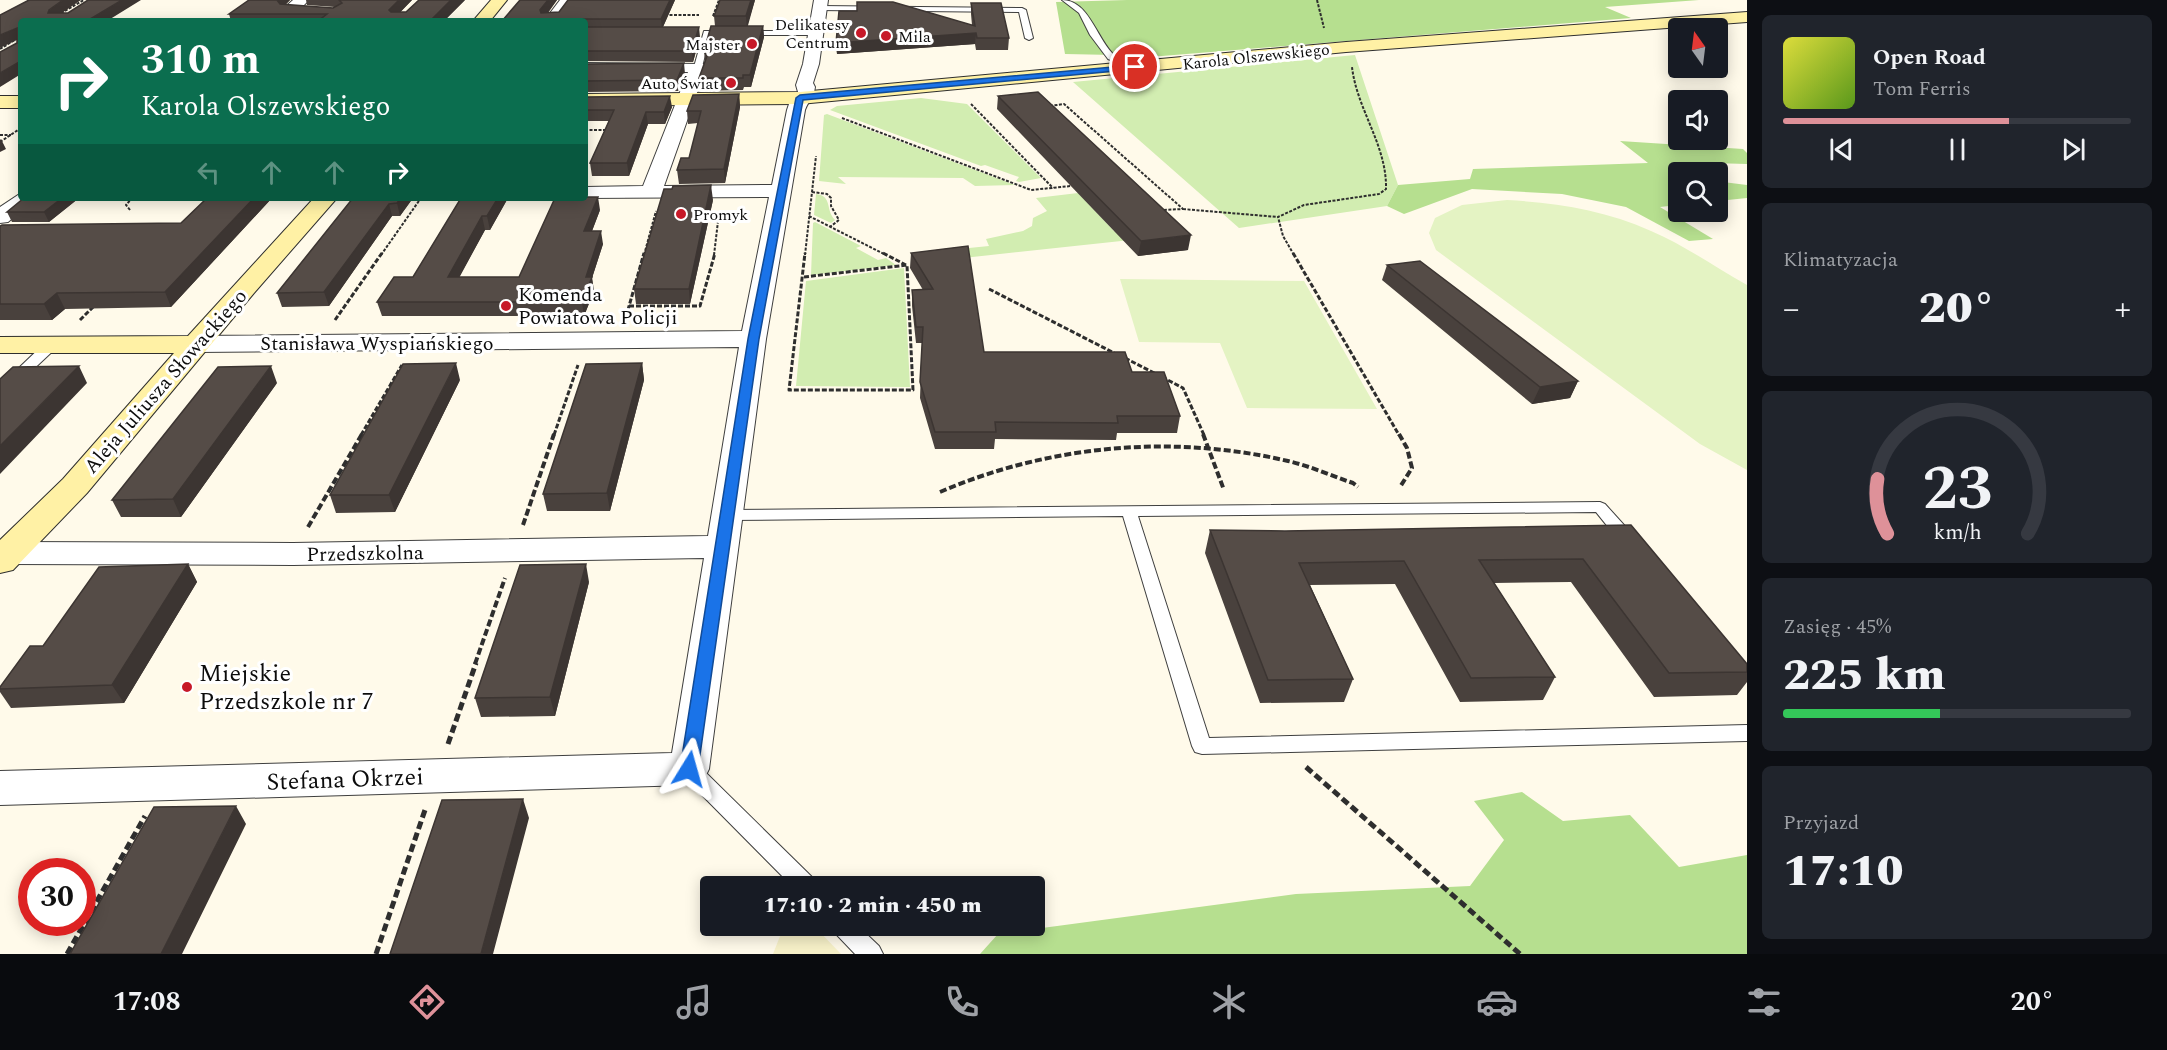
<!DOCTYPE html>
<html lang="pl">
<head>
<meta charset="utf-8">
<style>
  body { margin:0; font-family:Spectral,serif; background:#20242c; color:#f1f3f6; height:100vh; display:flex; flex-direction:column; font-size:22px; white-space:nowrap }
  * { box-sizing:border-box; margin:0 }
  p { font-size:20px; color:#9ea1a6 }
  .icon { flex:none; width:33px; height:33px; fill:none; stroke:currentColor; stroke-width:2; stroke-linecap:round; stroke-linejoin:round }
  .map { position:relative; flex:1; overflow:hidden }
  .drawer { display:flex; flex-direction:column; gap:15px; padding:15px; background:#0d0f14; width:420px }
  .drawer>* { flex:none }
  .hud { position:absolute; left:18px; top:18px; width:570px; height:183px; border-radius:6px; box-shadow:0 3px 15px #0003; background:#0b6e4f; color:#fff; overflow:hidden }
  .needle { width:39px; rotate:346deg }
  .fabs { position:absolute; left:1668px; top:18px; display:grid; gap:12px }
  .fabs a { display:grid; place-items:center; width:60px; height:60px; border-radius:6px; background:#171b24; box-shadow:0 3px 15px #0003; font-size:30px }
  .speed { position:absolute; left:18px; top:858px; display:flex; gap:12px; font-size:30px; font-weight:700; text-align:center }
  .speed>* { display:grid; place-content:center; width:78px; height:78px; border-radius:50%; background:#171b24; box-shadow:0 3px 15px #0003; line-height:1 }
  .speed .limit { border:9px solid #d22; background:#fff; color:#111 }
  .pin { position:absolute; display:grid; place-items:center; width:51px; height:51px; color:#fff; margin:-26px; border:3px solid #fff; border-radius:50%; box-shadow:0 2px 6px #0007 }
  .me { position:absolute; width:66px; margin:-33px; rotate:8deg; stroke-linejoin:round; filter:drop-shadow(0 0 4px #0008) }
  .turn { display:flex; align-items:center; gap:21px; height:126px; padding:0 24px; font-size:27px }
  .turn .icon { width:78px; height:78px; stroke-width:2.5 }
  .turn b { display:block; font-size:42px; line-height:51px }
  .lanes { display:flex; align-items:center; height:57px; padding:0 24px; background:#0003; justify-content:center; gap:30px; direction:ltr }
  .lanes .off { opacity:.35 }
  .big { font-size:45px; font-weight:800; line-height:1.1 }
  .drawer .widget { flex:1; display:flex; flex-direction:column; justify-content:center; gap:9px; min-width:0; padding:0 21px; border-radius:9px; background:#20242c }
  .drawer .dial { align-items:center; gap:0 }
  .dial svg { height:156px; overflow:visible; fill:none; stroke:#363941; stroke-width:7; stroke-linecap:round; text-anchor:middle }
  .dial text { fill:#f1f3f6; stroke:none }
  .song { display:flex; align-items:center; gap:18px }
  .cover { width:72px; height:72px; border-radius:9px; background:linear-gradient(135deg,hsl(60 70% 55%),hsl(90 70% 35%)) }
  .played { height:6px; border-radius:3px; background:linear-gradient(90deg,#de9199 65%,#363941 65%) }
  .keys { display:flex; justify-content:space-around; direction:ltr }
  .heat { display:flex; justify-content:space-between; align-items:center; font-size:33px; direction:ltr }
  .charge { height:9px; border-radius:4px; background:linear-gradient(90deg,#34c759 45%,#363941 0) }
  .trip { position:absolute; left:700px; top:876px; width:345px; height:60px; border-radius:6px; background:#171b24; box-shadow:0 3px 15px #0003; font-weight:800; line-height:60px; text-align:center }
  .tabs { display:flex; height:96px; justify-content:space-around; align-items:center; background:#090b0e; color:#9ea1a6 }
  .tabs .icon { width:42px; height:42px }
  .tabs .on { color:#de9199 }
  .tabs b { font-size:27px; color:#f1f3f6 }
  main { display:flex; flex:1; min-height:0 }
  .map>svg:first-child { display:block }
  .farmland { fill:#f7f1c8 }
  .green { fill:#d2edb1 }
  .forest { fill:#b6df8f }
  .pitch { fill:#e4f3c3 }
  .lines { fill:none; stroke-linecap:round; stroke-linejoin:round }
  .lane-casing { stroke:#3f3f3f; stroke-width:2 }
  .street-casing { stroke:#3f3f3f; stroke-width:2 }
  .secondary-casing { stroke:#2e2e2e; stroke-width:2 }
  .path-far3 { stroke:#2e2e2e; stroke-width:2; stroke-dasharray:3 1.5; stroke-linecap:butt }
  .path-far2 { stroke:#2e2e2e; stroke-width:3; stroke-dasharray:5 2; stroke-linecap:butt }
  .path-far1 { stroke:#2e2e2e; stroke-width:4; stroke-dasharray:7 3; stroke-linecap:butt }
  .path { stroke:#2e2e2e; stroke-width:5; stroke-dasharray:8 4; stroke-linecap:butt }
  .lane { fill:#fff; fill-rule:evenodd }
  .street { fill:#fff; fill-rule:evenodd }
  .secondary { fill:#fff1a5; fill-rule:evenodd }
  .wall { fill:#49413d }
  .shaded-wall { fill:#3c3532 }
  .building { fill:#554c47; stroke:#3c3532; stroke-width:1.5 }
  .route { fill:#1a73e8; stroke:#114b97; stroke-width:1.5 }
  .poi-dot { fill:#c71928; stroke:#fff; stroke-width:2 }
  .labels { text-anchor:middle; stroke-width:6; stroke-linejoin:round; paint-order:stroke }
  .far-poi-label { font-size:16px; fill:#0c0c0c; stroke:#fff; text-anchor:end }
  .far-street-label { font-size:16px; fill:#0c0c0c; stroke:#fff }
  .poi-label { font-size:20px; fill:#0c0c0c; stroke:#fff; text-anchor:start }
  .street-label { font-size:20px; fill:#0c0c0c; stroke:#fff }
  .near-poi-label { font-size:24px; fill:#0c0c0c; stroke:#fff; text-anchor:start }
  .near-street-label { font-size:24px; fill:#0c0c0c; stroke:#fff }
</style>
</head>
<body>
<main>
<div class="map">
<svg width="1747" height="954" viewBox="0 0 1747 954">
  <rect width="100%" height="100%" fill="#fffaea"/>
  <!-- farmland -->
  <path class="farmland" d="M784 926H814L841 954H773Z"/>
  <!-- green -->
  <path class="green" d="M1355 55 1398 185 1387 206 1239 228 1073 82Z
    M921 98 967 104 1041 178 1019 182 1016 181 1019 177 985 165 981 166 830 110 837 106Z
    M827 114 1015 185 975 186 963 178 838 177 846 184 819 181 824 115Z
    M1078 193 1114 231 1129 229 1140 239 963 258 959 249 989 246 986 239 1023 231 1032 226 1033 218 1047 211 1036 198Z
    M816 194C833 196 825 210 835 220L831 223 814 215Z
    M815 222 861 246 856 248 878 260 886 258 896 265 811 275 813 223Z
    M904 268 910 387 796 386 806 281Z"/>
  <!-- forest -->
  <path class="forest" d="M1127 0H1699L1605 7 1631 18 1162 56 1065 54 1056 2Z
    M1620 141 1743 149 1747 153V164L1712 163 1723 182 1747 185V198L1718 201V172H1678V205L1660 207 1713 239 1689 241 1626 207 1562 194 1472 189 1404 214 1387 206 1398 185 1470 179 1473 169 1648 163Z
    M1522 792 1563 821 1630 815 1679 867 1747 855V954H980L998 934 1296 894 1470 886 1504 840 1474 801Z"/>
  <!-- pitch -->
  <path class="pitch" d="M1507 200C1557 203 1605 210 1651 231 1684 245 1715 267 1747 285V470L1700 444 1436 250 1429 233 1435 218 1462 205Z
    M1120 279 1304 281 1377 409 1247 408 1220 343 1139 342Z"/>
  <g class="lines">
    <defs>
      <path id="lane" d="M1062 0C1088 0 1096 36 1112 53 1118 59 1130 62 1138 65V69H1132L1108 59 1090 35 1079 13Z
        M820 6 1022 8 1026 10 1033 38 1029 40 1025 38 1019 12 817 10Z
        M704 31H816L820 33 816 35H710L702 67 698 69 694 67Z
        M51 341 56 342 57 345 56 348 5 396 0 397V386L46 342Z
        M1600 502 1605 504 1633 535 1635 539 1633 543H1621L1596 512 1138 516 1209 738 1747 725V741L1202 754 1195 752 1192 746 1123 516 727 520 719 515 727 510Z
        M689 761 696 763 814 879 817 886H792L682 775 679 769 682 763Z
        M832 926H858L879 946 883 954H855L835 933Z"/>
      <path id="street" d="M293 0H309L302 7 321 9 328 13 321 17 284 13 282 10Z
        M560 0H574L559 21H544Z
        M814 0H828L819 64 813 83 815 87C814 97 808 101 805 110L766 339 709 769 703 781 689 785 0 805V771L672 753 704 558 293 565 7 564 0 562V544L7 542 293 543 708 536 739 347 197 352 188 349 184 344 188 339 197 336 742 331 769 197 580 198H585V187L643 186 688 72 585 73V63L704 64 706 67 664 186 772 185 787 110 791 98 798 92 796 85 803 64Z
        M21 193V198H37L8 222 0 223V207Z"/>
      <path id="secondary" d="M491 0H507L490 21H473Z
        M1747 12V22L1346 52 800 104 585 106V94L800 92 1346 42Z
        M0 96H21V108H0Z
        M314 198H337L254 293 87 493 13 570 0 573V540L63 479 174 353H0V337L188 336Z"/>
    </defs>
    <!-- lane casing -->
    <use href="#lane" class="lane-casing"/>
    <!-- street casing -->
    <use href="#street" class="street-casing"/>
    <!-- secondary casing -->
    <use href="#secondary" class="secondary-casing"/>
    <!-- path-far3 -->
    <path class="path-far3" d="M1317 0 1324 28
      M61 13 84 0
      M665 15H699
      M713 16 719 0
      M0 49 21 36
      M971 104 1053 188
      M1050 106 1064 104 1183 209 1162 210
      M842 118 1031 190 1071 186
      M585 130H608
      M0 135H11
      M0 142 21 128
      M812 192 827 194 831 198V206L839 220 830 227
      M1183 209 1278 217
      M130 210 126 205 132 198
      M809 216 886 255
      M381 255 421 198
      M644 255 656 211
      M714 255 719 213
      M805 255 816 156
      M1294 255 1283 236 1278 217 1304 205 1379 194 1386 189C1387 145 1357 110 1352 67"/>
    <!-- path-far2 -->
    <path class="path-far2" d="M883 253 906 265
      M1293 253 1399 435
      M804 277 907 265 913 390H789L805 253
      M989 289 1118 355
      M629 306H700L715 253
      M626 317 644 253
      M80 320 94 306
      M335 320 382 253
      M1125 358 1156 374
      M1162 377 1183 388 1204 435
      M361 435 402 365
      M554 435 578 365"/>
    <!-- path-far1 -->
    <path class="path-far1" d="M1203 434 1224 490
      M1399 434 1407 448 1412 468 1400 487
      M940 492C1049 445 1172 434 1288 461 1310 466 1332 476 1353 483L1358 487
      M523 525 554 434
      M308 527 362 434
      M475 664 505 578"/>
    <!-- path -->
    <path class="path" d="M448 744 476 663
      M1306 767 1520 954
      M67 954 145 816
      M376 954 426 807"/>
    <!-- lane -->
    <use href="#lane" class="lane"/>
    <!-- street -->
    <use href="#street" class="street"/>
    <!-- secondary -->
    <use href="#secondary" class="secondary"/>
  </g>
  <!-- wall -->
  <path class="wall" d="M249 0H290L285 5 333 8 335 7 307 5 306 0H412L400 12H406L465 0 444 21H231L229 14Z
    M520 0H557L548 13 559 12 675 0 663 27 700 37 693 62 585 61V21H502Z
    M755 0 747 26H763L764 37 751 87H744L743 90 700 91 699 78 705 61 704 51 715 26 714 16Z
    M971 3 1009 38 1008 50H976L975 44 837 54 836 43 972 25 971 14Z
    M585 64 685 74 678 91 585 92Z
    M739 94 740 107 725 183 679 184 677 170 689 158 698 123 688 124 687 111Z
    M998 96 1188 250 1138 256 997 109Z
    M585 97 672 107 665 124H648L629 176H592L590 163 609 121H585Z
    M79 198 49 222H12L7 212Z
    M207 198H272L171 307 65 309 52 320H0V226L181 223Z
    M353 198H413L400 216H392L329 306 282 307 277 293Z
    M461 198H508L490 230H485L459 277H519L600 210 592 231 603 244 592 278 594 291 584 316H382L377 302 413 277Z
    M713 200 690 304H636L634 289Z
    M911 253 984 352 1132 372 1180 416 1177 433H1117L1116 440 995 439 994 449H935L920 398 922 343H916L912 306V290H923L910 268Z
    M1387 265 1578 381 1570 398 1532 404 1382 280Z
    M642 363 644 380 610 511H547L543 494Z
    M460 380 395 512 336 513 330 495Z
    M277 383 181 517H121L112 500Z
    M1631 525 1747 664V682L1737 695 1654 697 1571 582 1494 583 1555 677 1543 700 1460 702 1395 584 1310 585 1353 679 1344 702 1260 703 1205 553 1210 530 1285 531Z
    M188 564 197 582 124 703 11 708 0 692V687Z
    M589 582 555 716 481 717 475 698Z"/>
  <!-- shaded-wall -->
  <path class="shaded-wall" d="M63 0H81L53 19 48 13 49 10Z
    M122 0H141L107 21H87Z
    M277 0H290L280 10Z
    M399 0H412L392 21 389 10Z
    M451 0H465L444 21H430Z
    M548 0H557L542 20 540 10Z
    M670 0H675L662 29 661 19Z
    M751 0H755L747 29 746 16Z
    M763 26 764 37 751 87 750 75Z
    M699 27 700 37 693 62 692 51Z
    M17 28 21 38 0 48V35Z
    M976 33 975 44 837 54 836 43Z
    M21 61V74L0 87V73Z
    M684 63 685 74 678 91 677 80Z
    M739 94 740 107 725 183 724 169Z
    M670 96 672 107 665 124 664 112Z
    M646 112 648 124 629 176 627 163Z
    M1 139 6 149 0 152V140Z
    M711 185 713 200 690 304 689 289Z
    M598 197 600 210 587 244 584 231Z
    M62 198H79L49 222 44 212Z
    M254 198H272L171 307 165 292Z
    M401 198H413L400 216 397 203Z
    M498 198H508L490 230 487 216Z
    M389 204 392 216 329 306 324 292Z
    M482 216 485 230 452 291 448 277Z
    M601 231 603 244 592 278 594 291 584 316 582 302 586 277Z
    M1191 235 1188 250 1138 256 1141 241Z
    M57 293 65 309 52 320 44 304Z
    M456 363 460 380 395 512 389 495Z
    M642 363 644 380 610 511 607 493Z
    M79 366 87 383 0 474V446Z
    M271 366 277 383 181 517 173 499Z
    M1578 381 1570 398 1532 404 1540 387Z
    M188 564 197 582 124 703 112 685Z
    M586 564 589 582 555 716 550 697Z
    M523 799 529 818 493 954H481Z
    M236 806 246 824 182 954H161Z"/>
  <!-- building -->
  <path class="building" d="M29 0H63L49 10 48 13H68L88 0H122L87 21H21V61L0 73V52L17 43V28L0 35V15Z
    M249 0H277L280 4 333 8 342 3 339 0H399L389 10 391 12H406L419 0H451L430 21H318L327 14H229Z
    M520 0H548L540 10 541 13 559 12 568 0H670L661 19H583L581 21H502Z
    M720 0H751L746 16H714Z
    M857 2H893L975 26 971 3H1001L1009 38H977L976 33 836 43 839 11H857Z
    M711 26H763L750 75H743V78H699L707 56 704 51Z
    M585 27H699L692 51H585Z
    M684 63 677 80 585 81V64Z
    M1038 92 1191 235 1141 241 998 96Z
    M739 94 724 169 677 170 681 158H689L701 111H687L693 95Z
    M670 96 664 112H646L627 163H590L614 110H585V97Z
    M711 185 689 289H634L664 189H672L673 186Z
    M585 197H598L584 231H601L586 277H592L582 302H377L394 277H413L461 198H498L487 216H482L448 277H519L555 198H585Z
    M24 198H62L44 212H7Z
    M207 198H254L165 292 57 293 44 304H0V226L2 225 181 223Z
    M353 198H401L397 203 389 204 324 292 277 293Z
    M968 246 984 352H1125L1132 372H1164L1180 416H1117L1118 423 995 422 996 432H935L920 382 923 327H916L912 290 933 289 911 253Z
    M1420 261 1578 381 1540 387 1387 265Z
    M456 363 389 495H330L403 364Z
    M642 363 607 493 543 494 586 364Z
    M79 366 0 446V379L13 367Z
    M271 366 173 499 112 500 218 367Z
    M1631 525 1747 664V672L1669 673 1583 559 1479 560 1555 677 1471 678 1404 561 1299 563 1353 679 1268 680 1210 530 1285 531Z
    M188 564 112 685 0 689V687L30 646H43L99 567Z
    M586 564 550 697 475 698 520 565Z
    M523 799 481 954H390L442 800Z
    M236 806 161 954H70L154 807Z"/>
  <!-- route -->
  <path class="route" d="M1135 65 1137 69 803 100 759 339 698 769 696 775 689 777 683 775 680 769 748 339 796 98 800 95Z"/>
  <!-- markers -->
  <g class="poi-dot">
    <circle cx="861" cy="33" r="6"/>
    <circle cx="886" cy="36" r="6"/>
    <circle cx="752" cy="44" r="6"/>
    <circle cx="731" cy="83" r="6"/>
    <circle cx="681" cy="214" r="6"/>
    <circle cx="506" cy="306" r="6"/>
    <circle cx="187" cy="687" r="6"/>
  </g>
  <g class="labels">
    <!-- far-poi labels -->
    <g class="far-poi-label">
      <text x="849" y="30">Delikatesy<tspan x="849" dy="18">Centrum</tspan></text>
      <text x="898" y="42" text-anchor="start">Mila</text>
      <text x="740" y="50">Majster</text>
      <text x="719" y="89">Auto Świat</text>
      <text x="693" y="220" text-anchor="start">Promyk</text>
    </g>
    <!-- far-street labels -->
    <g class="far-street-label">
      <text transform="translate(1256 56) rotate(-6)" y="6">Karola Olszewskiego</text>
    </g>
    <!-- poi labels -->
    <g class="poi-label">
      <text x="518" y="301">Komenda<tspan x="518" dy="23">Powiatowa Policji</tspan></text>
    </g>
    <!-- street labels -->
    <g class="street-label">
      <text x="377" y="350">Stanisława Wyspiańskiego</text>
      <text transform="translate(165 381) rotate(-49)" y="7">Aleja Juliusza Słowackiego</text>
      <text transform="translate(365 553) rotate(-1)" y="7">Przedszkolna</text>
    </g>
    <!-- near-poi labels -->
    <g class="near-poi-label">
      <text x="199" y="681">Miejskie<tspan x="199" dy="28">Przedszkole nr 7</tspan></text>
    </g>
    <!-- near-street labels -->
    <g class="near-street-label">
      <text transform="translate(345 779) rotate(-2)" y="8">Stefana Okrzei</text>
    </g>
  </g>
</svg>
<div class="fabs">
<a><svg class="needle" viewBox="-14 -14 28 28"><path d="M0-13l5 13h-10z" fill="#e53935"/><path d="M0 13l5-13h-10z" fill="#9ea1a6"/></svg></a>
<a><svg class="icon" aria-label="sound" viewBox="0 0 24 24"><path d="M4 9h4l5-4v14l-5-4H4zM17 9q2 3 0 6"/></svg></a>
<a><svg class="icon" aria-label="search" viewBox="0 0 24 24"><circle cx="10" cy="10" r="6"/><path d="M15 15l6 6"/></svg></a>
</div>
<div class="speed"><div class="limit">30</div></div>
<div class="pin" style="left:1135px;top:67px;background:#d93025"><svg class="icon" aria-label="arrive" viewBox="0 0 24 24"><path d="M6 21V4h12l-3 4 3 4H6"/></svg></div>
<svg class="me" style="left:689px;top:769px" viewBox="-20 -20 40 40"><path d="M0-17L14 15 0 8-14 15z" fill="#1a73e8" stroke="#fff" stroke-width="4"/></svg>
<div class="trip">17:10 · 2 min · 450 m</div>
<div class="hud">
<div class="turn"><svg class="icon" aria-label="right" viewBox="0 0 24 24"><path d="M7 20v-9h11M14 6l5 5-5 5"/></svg><div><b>310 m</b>Karola Olszewskiego</div></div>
<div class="lanes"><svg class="icon off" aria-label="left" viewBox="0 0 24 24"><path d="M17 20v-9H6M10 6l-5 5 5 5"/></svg><svg class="icon off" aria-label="ahead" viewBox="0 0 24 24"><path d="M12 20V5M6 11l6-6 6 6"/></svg><svg class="icon off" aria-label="ahead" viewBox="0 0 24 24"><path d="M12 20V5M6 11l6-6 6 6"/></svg><svg class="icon" aria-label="right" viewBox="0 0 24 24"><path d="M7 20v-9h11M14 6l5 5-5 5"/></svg></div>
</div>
</div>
<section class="drawer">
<div class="widget">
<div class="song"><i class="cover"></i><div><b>Open Road</b><p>Tom Ferris</p></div></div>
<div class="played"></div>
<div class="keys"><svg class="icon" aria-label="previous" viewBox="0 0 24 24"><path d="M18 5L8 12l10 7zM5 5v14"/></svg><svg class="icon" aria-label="pause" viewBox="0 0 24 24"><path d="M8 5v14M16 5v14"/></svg><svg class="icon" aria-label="next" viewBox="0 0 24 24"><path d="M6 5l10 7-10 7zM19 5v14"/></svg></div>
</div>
<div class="widget"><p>Klimatyzacja</p>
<div class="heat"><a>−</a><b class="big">20°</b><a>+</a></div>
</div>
<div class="widget dial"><svg viewBox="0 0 100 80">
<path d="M14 69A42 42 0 1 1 86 69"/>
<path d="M14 69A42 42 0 0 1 9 41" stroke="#de9199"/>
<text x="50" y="56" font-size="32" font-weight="700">23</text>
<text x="50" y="72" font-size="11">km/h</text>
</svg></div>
<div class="widget"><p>Zasięg · 45%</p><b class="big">225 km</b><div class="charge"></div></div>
<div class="widget"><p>Przyjazd</p><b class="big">17:10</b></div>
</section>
</main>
<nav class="tabs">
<b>17:08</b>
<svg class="icon on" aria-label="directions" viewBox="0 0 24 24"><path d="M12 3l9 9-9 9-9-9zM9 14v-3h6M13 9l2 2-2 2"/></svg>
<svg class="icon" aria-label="music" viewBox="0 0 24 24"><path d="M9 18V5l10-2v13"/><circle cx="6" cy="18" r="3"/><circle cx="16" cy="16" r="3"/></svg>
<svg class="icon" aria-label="phone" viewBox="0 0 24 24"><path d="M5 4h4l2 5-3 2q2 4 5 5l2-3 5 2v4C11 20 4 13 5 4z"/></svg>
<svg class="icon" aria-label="climate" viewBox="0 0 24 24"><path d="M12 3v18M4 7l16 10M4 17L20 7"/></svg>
<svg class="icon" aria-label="car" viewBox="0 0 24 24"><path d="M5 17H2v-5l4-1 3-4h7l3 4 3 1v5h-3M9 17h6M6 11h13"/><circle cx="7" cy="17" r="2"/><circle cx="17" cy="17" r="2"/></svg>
<svg class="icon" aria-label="filters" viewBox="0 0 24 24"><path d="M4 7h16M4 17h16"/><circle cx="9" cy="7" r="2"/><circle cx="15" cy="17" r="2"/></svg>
<b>20°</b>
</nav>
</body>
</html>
